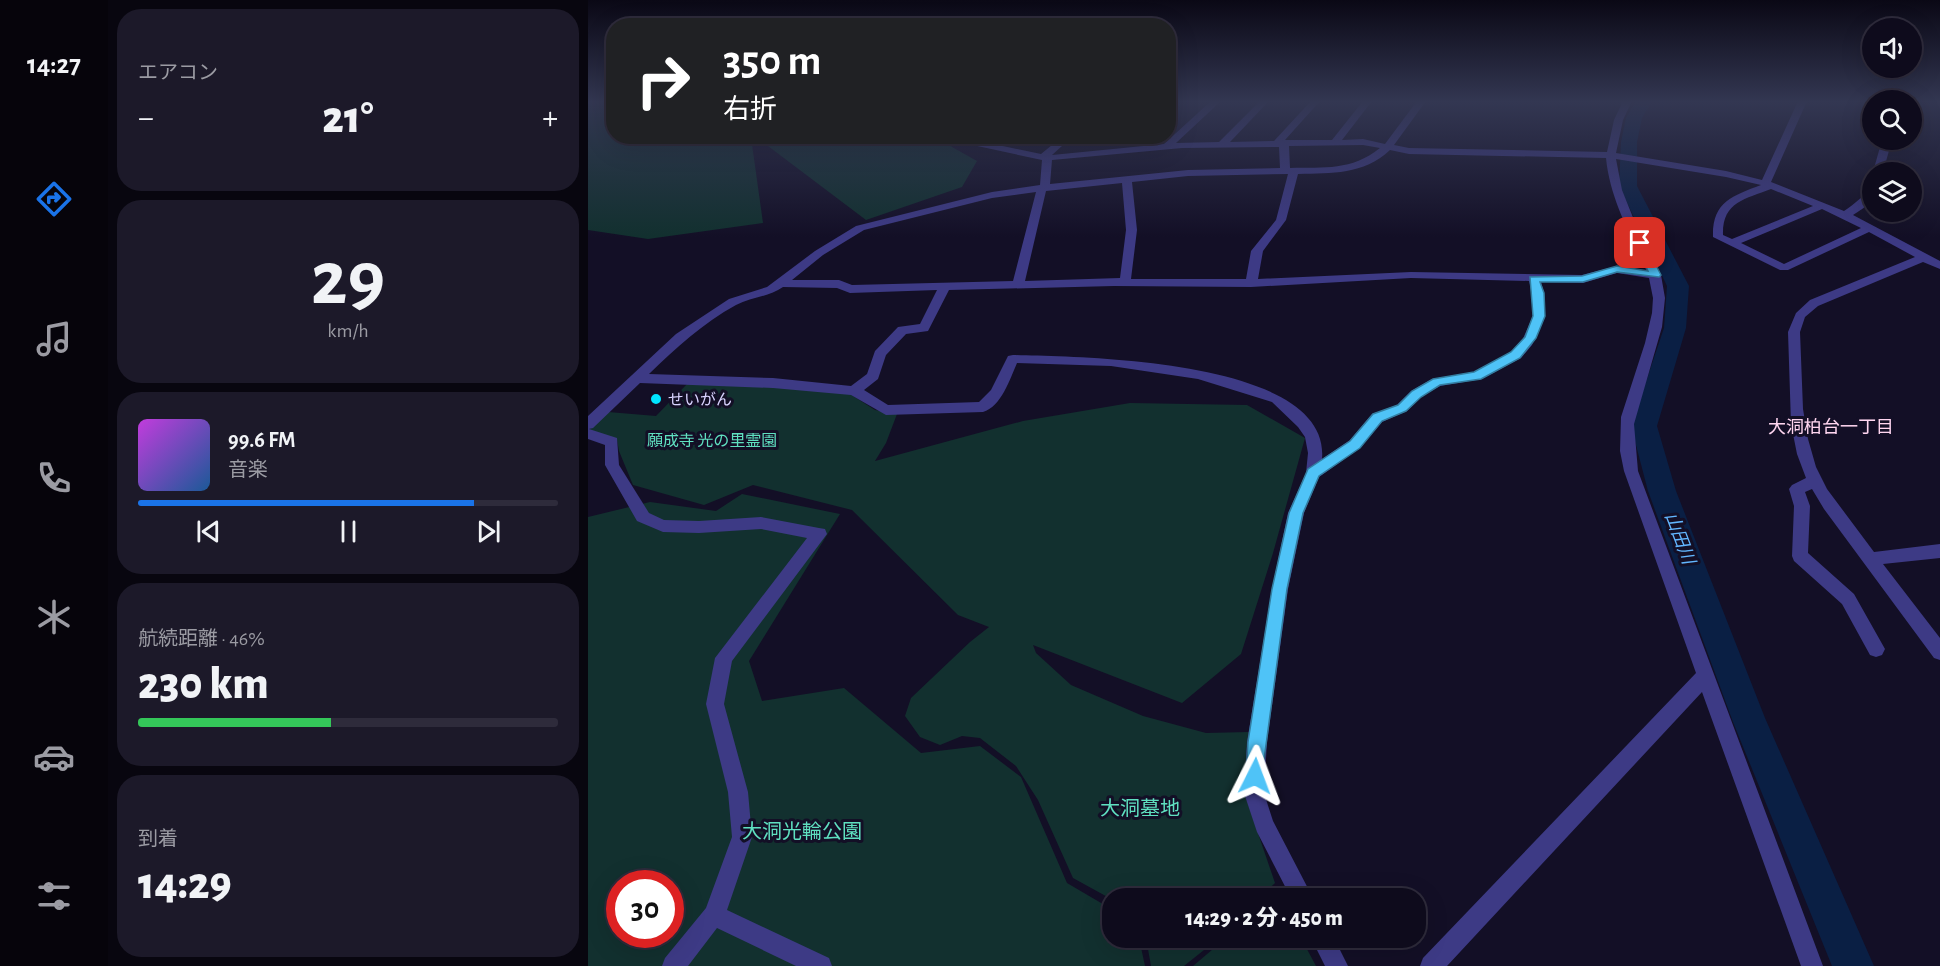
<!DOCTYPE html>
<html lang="ja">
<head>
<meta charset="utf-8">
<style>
  body { margin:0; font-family:"Alegreya Sans","Noto Sans JP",sans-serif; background:#1c1929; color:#f1f3f6; height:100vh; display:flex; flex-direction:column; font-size:22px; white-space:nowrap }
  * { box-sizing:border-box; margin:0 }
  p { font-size:20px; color:#9b9ba3 }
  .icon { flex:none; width:33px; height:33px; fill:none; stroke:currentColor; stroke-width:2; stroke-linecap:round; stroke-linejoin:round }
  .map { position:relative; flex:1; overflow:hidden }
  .side { display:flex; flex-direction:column; gap:9px; padding:9px; background:#08060f; width:480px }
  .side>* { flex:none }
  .guide { position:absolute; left:18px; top:18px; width:570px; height:126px; border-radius:24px; box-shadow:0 6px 24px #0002,0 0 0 2px #2e2b3b; background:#202124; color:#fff; overflow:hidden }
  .tools { position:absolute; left:1274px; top:18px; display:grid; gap:12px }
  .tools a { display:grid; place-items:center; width:60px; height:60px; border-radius:50%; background:#0e0b1c; box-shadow:0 6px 24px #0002,0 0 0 2px #2e2b3b; font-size:30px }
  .speed { position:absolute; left:18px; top:870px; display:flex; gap:12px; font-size:30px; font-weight:700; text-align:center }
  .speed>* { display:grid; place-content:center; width:78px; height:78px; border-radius:50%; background:#0e0b1c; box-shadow:0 6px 24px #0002,0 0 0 2px #2e2b3b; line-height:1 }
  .speed .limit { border:9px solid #d22; background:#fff; color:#111 }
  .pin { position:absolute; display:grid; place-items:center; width:51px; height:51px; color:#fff; margin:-26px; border-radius:12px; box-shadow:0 3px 9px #0006 }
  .me { position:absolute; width:66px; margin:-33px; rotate:3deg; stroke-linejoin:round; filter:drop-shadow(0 0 4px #0008) }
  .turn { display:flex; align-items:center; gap:21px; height:126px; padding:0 18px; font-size:27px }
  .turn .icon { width:78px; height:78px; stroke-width:2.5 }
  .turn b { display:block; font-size:42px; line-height:51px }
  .big { font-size:45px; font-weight:800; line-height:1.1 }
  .side .card { flex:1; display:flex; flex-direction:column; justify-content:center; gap:9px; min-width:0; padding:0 21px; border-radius:24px; background:#1c1929 }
  .side .dial { align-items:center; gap:0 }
  .dial b { font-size:78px; line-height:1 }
  .song { display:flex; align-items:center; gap:18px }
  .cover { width:72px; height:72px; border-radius:9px; background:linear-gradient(135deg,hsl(290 70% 55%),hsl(210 70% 35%)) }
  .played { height:6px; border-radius:3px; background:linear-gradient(90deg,#1a73e8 80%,#2e2b3b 80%) }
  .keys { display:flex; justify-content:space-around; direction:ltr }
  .heat { display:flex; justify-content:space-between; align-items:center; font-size:33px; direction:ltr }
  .charge { height:9px; border-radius:4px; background:linear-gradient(90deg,#34c759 46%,#2e2b3b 0) }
  .trip { position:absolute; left:514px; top:888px; width:324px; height:60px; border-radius:24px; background:#0e0b1c; box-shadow:0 6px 24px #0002,0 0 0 2px #2e2b3b; font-weight:800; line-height:60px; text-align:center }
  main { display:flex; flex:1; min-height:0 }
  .tab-bar { display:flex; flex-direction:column; width:108px; justify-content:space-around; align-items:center; background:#06040b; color:#9b9ba3 }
  .tab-bar .icon { width:42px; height:42px }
  .tab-bar .on { color:#1a73e8 }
  .tab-bar b { font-size:27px; color:#f1f3f6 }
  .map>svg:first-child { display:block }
  .green { fill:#12302f; fill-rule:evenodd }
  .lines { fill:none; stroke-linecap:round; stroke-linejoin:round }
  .river { fill:#0a1f44; fill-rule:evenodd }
  .minor { fill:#3d3a85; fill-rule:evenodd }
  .route { fill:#4fc3f7; stroke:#337fa1; stroke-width:1.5 }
  .poi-dot { fill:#00e5ff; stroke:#130f26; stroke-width:2 }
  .labels { text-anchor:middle; stroke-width:6; stroke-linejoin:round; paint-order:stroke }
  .poi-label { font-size:16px; fill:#d9d4ff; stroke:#130f26; text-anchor:start }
  .park-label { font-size:16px; fill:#5fe0c0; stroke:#130f26 }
  .neighbourhood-label { font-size:18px; fill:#ffd6f0; stroke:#130f26 }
  .water-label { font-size:18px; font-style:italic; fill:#62b6ff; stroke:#130f26 }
  .near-park-label { font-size:20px; fill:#5fe0c0; stroke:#130f26 }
</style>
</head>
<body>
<main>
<nav class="tab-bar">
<b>14:27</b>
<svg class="icon on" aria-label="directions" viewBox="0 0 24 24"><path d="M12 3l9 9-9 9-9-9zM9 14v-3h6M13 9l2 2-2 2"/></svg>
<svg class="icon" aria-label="music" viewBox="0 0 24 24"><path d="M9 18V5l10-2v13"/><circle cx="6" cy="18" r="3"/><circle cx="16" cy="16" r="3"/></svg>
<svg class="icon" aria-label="phone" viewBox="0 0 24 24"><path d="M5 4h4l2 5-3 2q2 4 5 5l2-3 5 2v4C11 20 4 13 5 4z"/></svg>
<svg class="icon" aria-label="climate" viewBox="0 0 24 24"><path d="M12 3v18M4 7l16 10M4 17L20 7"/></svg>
<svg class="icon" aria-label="car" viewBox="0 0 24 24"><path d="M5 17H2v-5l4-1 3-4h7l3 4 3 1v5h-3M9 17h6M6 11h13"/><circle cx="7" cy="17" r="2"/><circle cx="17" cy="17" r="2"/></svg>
<svg class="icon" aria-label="filters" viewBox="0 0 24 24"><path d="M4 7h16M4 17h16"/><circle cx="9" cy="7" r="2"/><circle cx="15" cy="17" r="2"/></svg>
</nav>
<section class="side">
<div class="card"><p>エアコン</p>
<div class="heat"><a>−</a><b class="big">21°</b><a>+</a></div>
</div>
<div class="card dial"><b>29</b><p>km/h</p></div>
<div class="card">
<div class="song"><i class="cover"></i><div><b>99.6 FM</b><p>音楽</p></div></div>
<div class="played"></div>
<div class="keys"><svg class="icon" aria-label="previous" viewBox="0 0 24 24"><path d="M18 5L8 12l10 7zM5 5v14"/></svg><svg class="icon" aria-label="pause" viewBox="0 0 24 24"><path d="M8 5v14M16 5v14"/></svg><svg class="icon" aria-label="next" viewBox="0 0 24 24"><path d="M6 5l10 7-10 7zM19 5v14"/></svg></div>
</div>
<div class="card"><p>航続距離 · 46%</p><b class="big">230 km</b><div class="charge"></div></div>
<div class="card"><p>到着</p><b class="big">14:29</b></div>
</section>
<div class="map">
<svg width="1352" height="966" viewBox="0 0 1352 966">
  <rect width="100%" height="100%" fill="#130f26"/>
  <!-- green -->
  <path class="green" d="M0 101H25L26 136 163 137 175 223 60 239 0 230Z
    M168 137H366L357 143 389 161 374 187 278 220Z
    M101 382 176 386 262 394 287 410 309 414 298 443 287 461 435 421 542 403 659 405 717 438 685 553 653 654 594 703 445 645 448 653 483 685 555 716 618 733 661 732 657 795 687 883 671 898 525 900 485 878 450 800 428 766 392 738 374 736 352 745 332 737 317 716 323 698 382 642 401 627 370 615 264 510 165 485 116 505 45 485 31 451 29 440 0 431 20 412 68 416Z
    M154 494 252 514 161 661 174 701 256 688 333 753 392 746 433 777 479 883 525 910V938H551L557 966H0V517L62 502 128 511ZM32 884H82V934H32Z
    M558 938H631L596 966H563Z
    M638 938H713L728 966H605Z"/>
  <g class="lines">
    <!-- river -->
    <path class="river" d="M1048 101H1064L1054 118 1049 142V186L1101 286 1098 328 1069 426 1088 491 1177 718 1286 966H1244L1145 722 1060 491 1043 426 1076 328 1079 286 1031 186 1033 142 1038 118Z"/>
    <!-- minor -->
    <path class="minor" d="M623 101H633L588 143 631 142 672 101H681L642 142 686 141 723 101H732L697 140H744L775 101H784L754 140 775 139 797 144 829 101H838L806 145 821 148 1019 152 1026 120 1035 101H1044L1035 120 1028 153 1138 171 1174 180 1210 101H1219L1183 182 1256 211C1266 205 1276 194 1284 190 1284 204 1276 208 1265 215L1352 261V269L1335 262 1230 306 1217 317 1212 332 1215 409 1220 439 1228 467 1239 489 1286 552 1352 544V558L1295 564 1352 638V660L1346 658 1236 509 1224 489 1217 492 1222 506 1220 553 1266 594 1297 649 1294 655 1288 657 1282 655 1254 604 1206 561 1204 556 1206 506 1201 489 1204 485 1218 478 1209 454 1203 424 1200 332 1208 313 1222 300 1327 257 1281 232 1200 270H1192L1125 237C1124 202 1144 196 1173 185L1138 177 1028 159 1034 190 1048 225 1073 275 1077 298 1074 327 1046 424 1050 471 1235 966H1213L1114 692 859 966H832L835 958 1108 673 1036 471 1032 451 1033 417 1057 343 1064 313 1065 298 1061 278 1029 273 995 283 953 282 956 293 957 316 944 345 933 358 894 379 852 386 833 397 819 411 794 422 772 448 731 477 716 513 700 589 679 742 676 793 685 821 725 898H703L669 832 656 793 659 742 684 589 700 513 718 473 720 453 717 437 710 427 684 402 610 379 523 366 429 363C422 379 413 407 395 412L298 415 263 395 185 388 52 383 5 428 1 429 29 438 31 465 61 513 76 520 111 521 173 517 231 528 237 529 239 534 144 661 136 704 160 792 164 837 139 910 241 958 244 966H208L129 928 100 966H74L77 958 118 908 144 837 140 792 118 704 127 658 219 538 173 529 111 533 75 532 49 521 17 465V445L0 439V416L88 334 141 299 179 287 227 251 268 226 404 192 452 185 454 160 380 144 372 136H382L386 140 453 154 475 136H485L464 155 576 144ZM775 145 792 148C763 171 737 167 702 168L701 146ZM691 147 692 168 600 170 462 184 464 160 594 148ZM802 150 821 154 1018 158C1022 199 1042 233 1058 270L1029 266 994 275 823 272 670 279 675 251 698 220 710 174C744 173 775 175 802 150ZM700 174 688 220 663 251 658 279H543L549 230 544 182 600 176ZM534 183 538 230 532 278 437 281 458 191ZM1183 189 1225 206 1144 239 1135 235C1134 202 1157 199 1183 189ZM448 192 425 281 264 285 251 280H204L235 255 276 230 404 198ZM1234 209 1273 228 1196 264 1153 243ZM823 278 941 281 944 293 945 316 933 343 923 352 886 372 844 379 823 391 809 405 784 414 762 440 734 459C743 358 490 357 425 355L420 356 403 390 391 402 300 405 276 390 290 379 298 355 318 334 340 331 361 290 526 286 663 287ZM195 287 249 288 262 293 349 290 332 324 310 327 287 351 279 374 263 386 185 378 61 374C88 348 115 323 148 305 163 297 181 297 195 287Z
      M1294 140H1304L1295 172H1285Z
      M723 938H746L760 966H737Z"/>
  </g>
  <!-- sky -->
  <linearGradient id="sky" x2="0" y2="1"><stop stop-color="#0a0815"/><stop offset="0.43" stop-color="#333752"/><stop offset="1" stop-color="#333752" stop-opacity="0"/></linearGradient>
  <rect width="1352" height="237" fill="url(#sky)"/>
  <!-- route -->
  <path class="route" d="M1052 240 1057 243 1073 275 1071 277 1029 272 995 282H952L956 293 957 316 948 338 932 358 893 379 852 385 833 397 818 411 794 421 772 448 731 476 715 513 699 589 673 782 667 785 661 782 658 776 660 742 684 589 701 513 720 469 762 441 785 414 810 405 824 391 845 379 886 372 923 352 937 337 945 316 942 277 994 276 1029 266 1060 271 1047 243Z"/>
  <!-- markers -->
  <circle class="poi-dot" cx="68" cy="399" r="6"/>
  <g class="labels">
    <!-- poi labels -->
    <g class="poi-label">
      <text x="80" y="405">せいがん</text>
    </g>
    <!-- park labels -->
    <g class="park-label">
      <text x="124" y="446">願成寺 光の里霊園</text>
    </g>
    <!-- neighbourhood labels -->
    <g class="neighbourhood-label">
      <text x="1243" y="433">大洞柏台一丁目</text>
    </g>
    <!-- water labels -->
    <g class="water-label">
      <text transform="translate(1092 538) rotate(69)" y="6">山田川</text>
    </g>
    <!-- near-park labels -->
    <g class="near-park-label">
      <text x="552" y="815">大洞墓地</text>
      <text x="214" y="838">大洞光輪公園</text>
    </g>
  </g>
</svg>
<div class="tools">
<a><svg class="icon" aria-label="sound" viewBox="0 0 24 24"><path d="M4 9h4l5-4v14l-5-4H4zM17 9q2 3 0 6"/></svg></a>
<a><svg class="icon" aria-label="search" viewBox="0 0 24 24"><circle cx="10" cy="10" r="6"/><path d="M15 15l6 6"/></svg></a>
<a><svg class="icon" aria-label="layers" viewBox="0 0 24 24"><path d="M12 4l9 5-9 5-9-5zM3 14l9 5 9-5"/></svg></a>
</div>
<div class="speed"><div class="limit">30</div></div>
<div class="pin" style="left:1052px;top:243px;background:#d93025"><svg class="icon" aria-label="arrive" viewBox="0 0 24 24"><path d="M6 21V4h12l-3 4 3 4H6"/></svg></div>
<svg class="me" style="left:667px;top:776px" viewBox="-20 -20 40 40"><path d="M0-17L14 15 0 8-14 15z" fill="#4fc3f7" stroke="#fff" stroke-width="4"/></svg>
<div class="trip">14:29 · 2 分 · 450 m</div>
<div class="guide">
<div class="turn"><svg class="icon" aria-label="right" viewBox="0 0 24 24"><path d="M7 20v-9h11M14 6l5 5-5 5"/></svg><div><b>350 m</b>右折</div></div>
</div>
</div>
</main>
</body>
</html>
